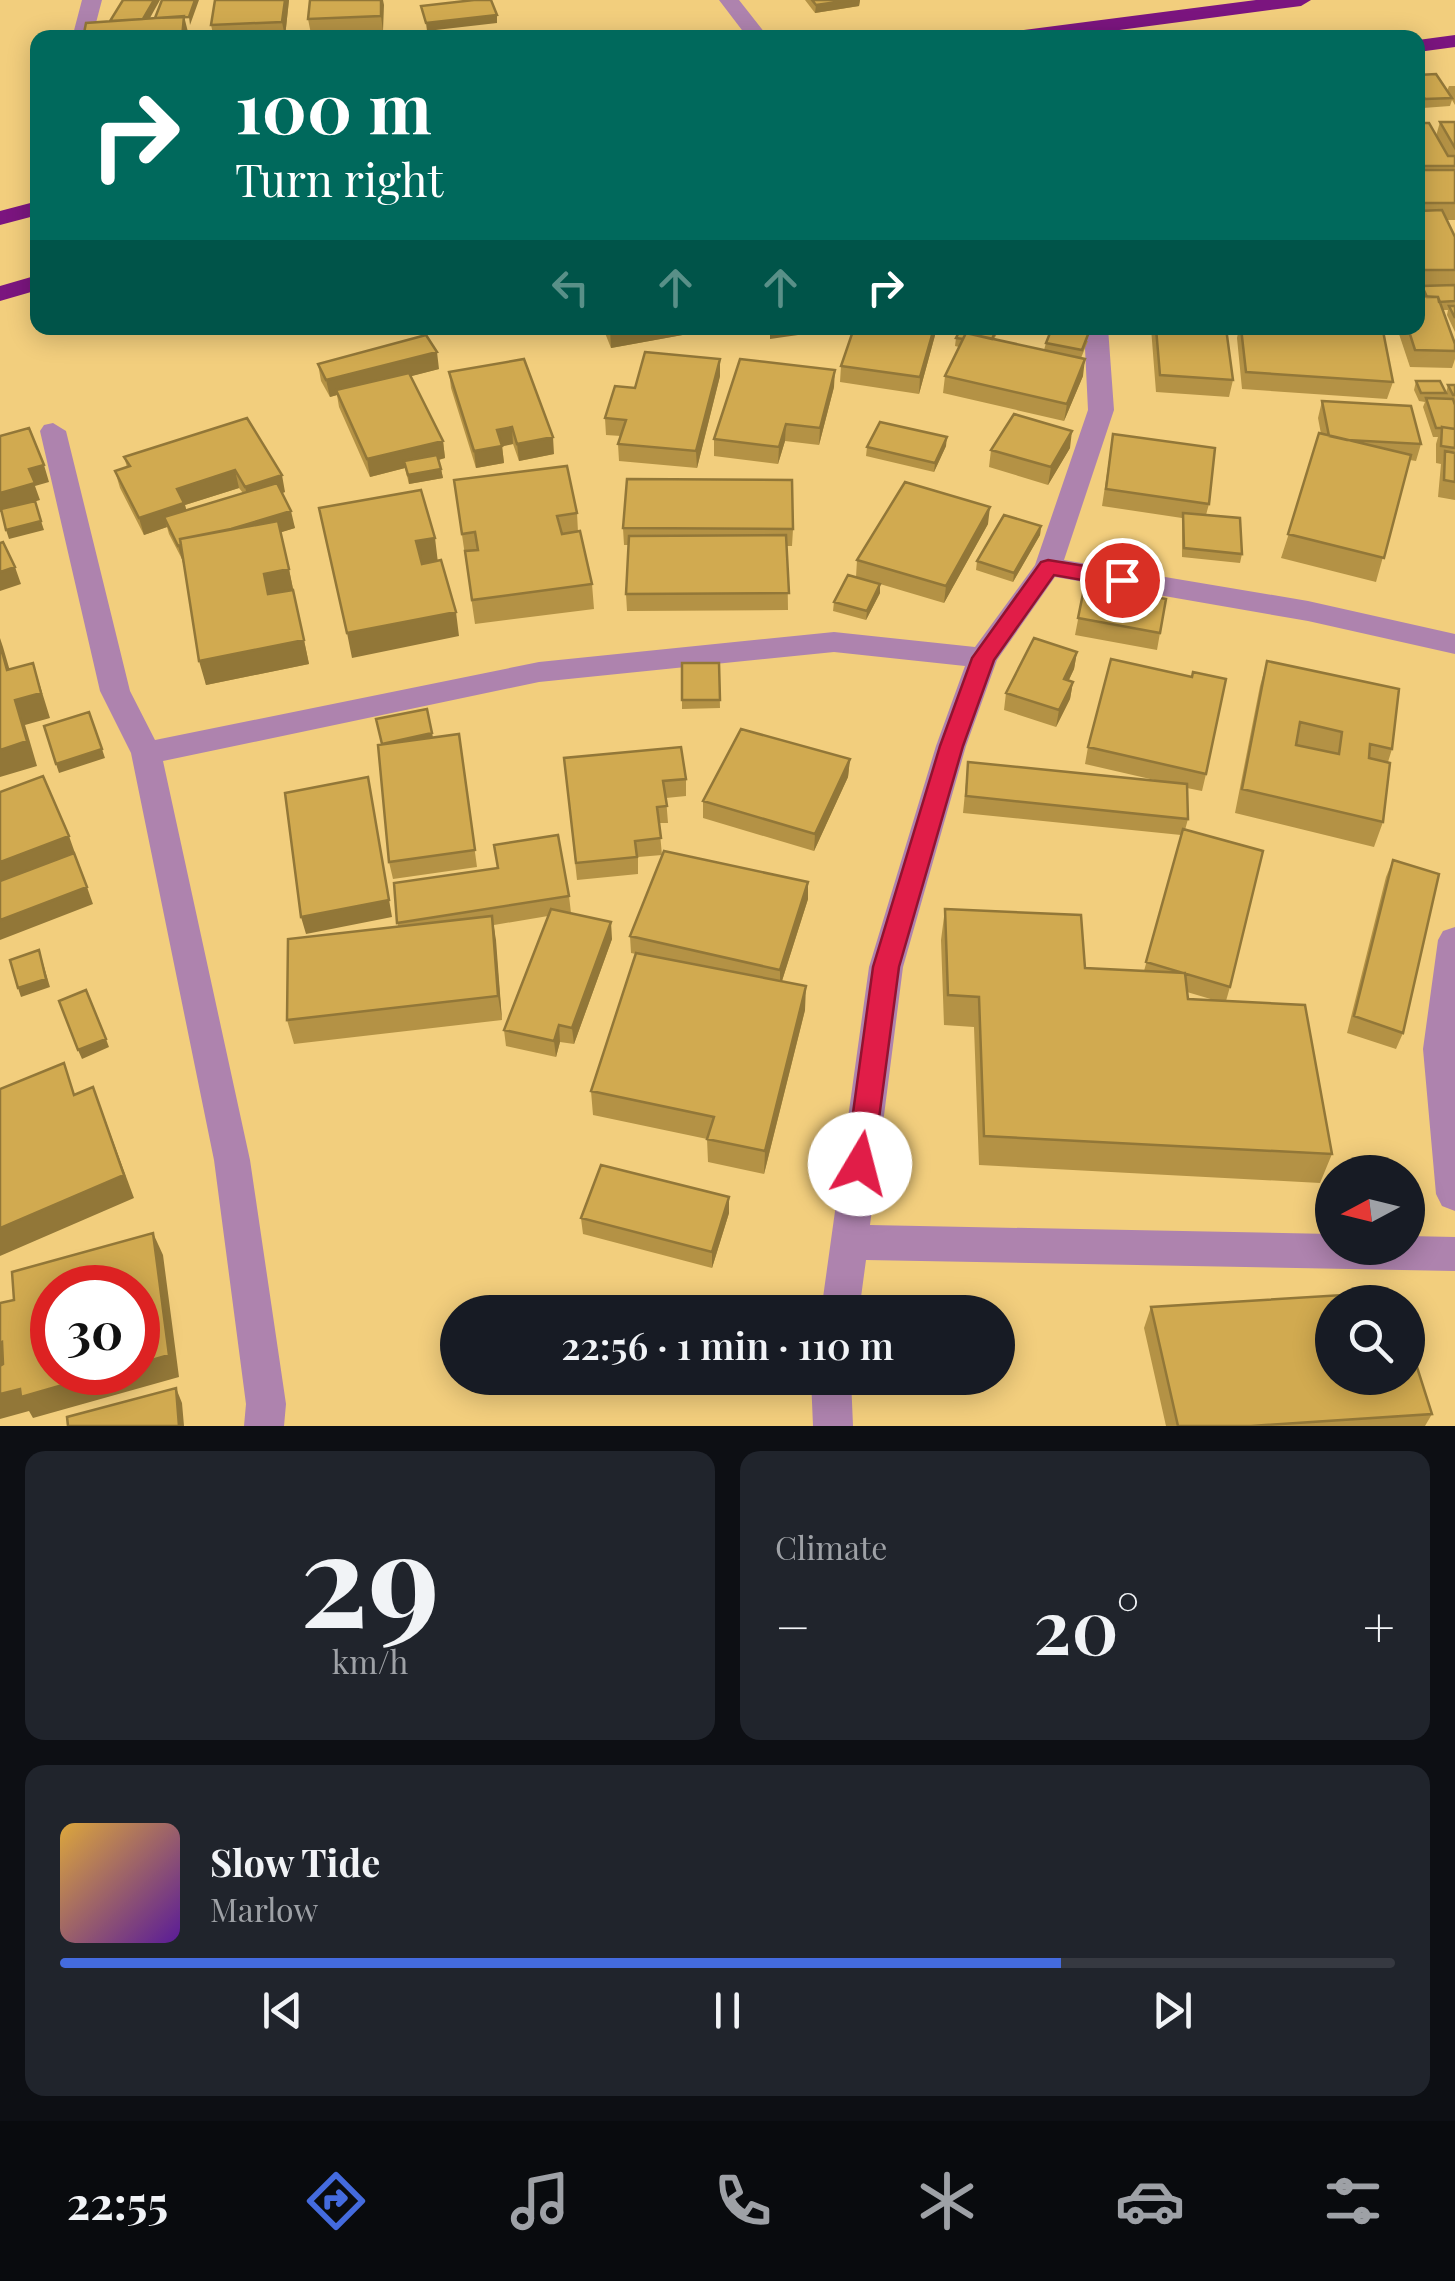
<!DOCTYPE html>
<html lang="en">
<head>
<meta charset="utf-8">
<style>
  body { margin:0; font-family:"Playfair Display",serif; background:#20242c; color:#f1f3f6; height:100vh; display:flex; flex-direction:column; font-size:38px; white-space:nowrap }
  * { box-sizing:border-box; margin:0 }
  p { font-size:32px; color:#9ea1a6 }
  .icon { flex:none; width:55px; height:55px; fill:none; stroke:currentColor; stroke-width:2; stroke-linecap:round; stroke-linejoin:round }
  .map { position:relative; height:1426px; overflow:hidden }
  .side { display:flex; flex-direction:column; gap:25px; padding:25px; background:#0d0f14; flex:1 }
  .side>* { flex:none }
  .hud { position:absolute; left:30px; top:30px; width:1395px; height:305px; border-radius:20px; box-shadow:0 5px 25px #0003; background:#00695c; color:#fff; overflow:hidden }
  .needle { width:65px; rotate:263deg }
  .buttons { position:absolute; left:1315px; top:1155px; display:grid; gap:20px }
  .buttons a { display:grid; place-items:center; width:110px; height:110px; border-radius:50%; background:#171b24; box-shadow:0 5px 25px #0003; font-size:50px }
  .speed { position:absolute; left:30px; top:1265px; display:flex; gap:20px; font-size:50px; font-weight:700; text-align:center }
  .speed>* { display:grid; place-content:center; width:130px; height:130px; border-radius:50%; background:#171b24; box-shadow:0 5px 25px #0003; line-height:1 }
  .speed .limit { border:15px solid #d22; background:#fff; color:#111 }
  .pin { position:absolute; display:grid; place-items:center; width:85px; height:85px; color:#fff; margin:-42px; border:5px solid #fff; border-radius:50%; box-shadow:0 2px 10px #0007 }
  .me { position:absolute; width:110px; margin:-55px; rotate:8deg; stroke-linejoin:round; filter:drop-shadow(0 0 8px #0008) }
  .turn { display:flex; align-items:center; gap:35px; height:210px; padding:0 40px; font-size:45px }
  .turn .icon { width:130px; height:130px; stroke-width:2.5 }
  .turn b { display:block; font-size:70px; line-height:85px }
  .lanes { display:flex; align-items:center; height:95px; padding:0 40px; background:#0003; justify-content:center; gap:50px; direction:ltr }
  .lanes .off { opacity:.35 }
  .big { font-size:75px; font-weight:600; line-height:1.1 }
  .side .widget { flex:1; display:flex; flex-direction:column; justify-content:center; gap:15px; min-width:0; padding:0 35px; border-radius:20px; background:#20242c }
  .side .dial { align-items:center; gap:0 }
  .dial b { font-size:130px; line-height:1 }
  .song { display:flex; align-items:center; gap:30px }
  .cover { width:120px; height:120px; border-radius:15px; background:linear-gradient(135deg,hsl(40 70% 55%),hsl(270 70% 35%)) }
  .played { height:10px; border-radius:5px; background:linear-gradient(90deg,#446bde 75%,#363941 75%) }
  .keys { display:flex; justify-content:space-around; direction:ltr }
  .heat { display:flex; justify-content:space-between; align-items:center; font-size:55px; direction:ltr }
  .side .tiles { flex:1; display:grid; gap:25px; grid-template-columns:1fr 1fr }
  .widget:last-child { grid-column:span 2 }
  .trip { position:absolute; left:440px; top:1295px; width:575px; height:100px; border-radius:50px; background:#171b24; box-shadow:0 5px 25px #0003; font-weight:600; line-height:100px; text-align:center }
  .tab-bar { display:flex; height:160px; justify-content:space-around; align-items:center; background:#090b0e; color:#9ea1a6 }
  .tab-bar .icon { width:70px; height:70px }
  .tab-bar .active { color:#446bde }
  .tab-bar b { font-size:45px; color:#f1f3f6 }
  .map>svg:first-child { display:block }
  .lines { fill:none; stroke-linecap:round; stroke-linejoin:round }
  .street { fill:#ae83ae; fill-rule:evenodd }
  .highway { fill:#7b157f; fill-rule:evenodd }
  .wall { fill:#b49245; fill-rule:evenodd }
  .shaded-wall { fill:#927738 }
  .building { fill:#d1aa50; stroke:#927738; stroke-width:2.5; fill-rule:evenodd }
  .route { fill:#e11d48; stroke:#92132f; stroke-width:2.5 }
</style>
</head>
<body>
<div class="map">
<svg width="1455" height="1426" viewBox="0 0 1455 1426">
  <rect width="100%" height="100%" fill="#f2ce7d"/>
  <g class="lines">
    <!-- street -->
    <path class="street" d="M82 0H102L92 38H72Z
      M719 0H739L769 38H748Z
      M1084 328H1108L1114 410 1064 560 1308 601 1455 634V654L1308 621 1055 577 997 660 966 746 903 967 870 1225 1332 1234V1248H1408V1236L1455 1237V1271L866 1260 859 1312H821L869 967 936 746 965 666 834 652 539 682 163 761 250 1160 286 1404 284 1426H244L246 1404 214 1160 131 753 100 691 40 431 44 425 53 423 66 431 130 691 155 740 539 662 834 632 975 647 1035 565 1088 410Z
      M1455 927V1211L1442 1206 1436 1194 1423 1049 1438 940 1443 931Z
      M811 1378H851L853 1426H813Z"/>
    <!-- highway -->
    <path class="highway" d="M1256 0H1311L1301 6 1059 38H999L1009 32Z
      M1455 35V47L1418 52V40Z
      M38 201V215L0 225V211Z
      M38 275V290L0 301V286Z"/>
  </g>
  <!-- wall -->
  <path class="wall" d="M215 0H289L285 37 214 38 211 25Z
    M310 0H383V31L311 34 308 19Z
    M805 0H860L859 6 815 13Z
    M1418 75 1447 91 1449 86H1455V105L1452 100 1450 106 1423 108 1418 100Z
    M1440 122H1455V220H1446L1455 237V332L1447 315 1448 310H1442L1455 344V359L1452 368 1410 367 1397 328H1418L1419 295 1422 286H1425H1418V123L1436 136Z
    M603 328H688V334L611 348Z
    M937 328 919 394 840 382 841 366Z
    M1151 328H1226L1233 380 1229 397 1156 392Z
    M1239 328H1326L1393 382 1387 399 1242 389 1237 338Z
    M998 332 994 339 1044 350 1046 343 1088 341 1081 358 1083 376 1064 421 943 393 945 376 959 347 955 346 956 338Z
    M720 359V376L697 468 619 461 618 444 621 436 606 435 605 418 635 388Z
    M318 364 439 369 411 376 443 441 445 458 439 460 443 478 409 484 405 468 370 477 339 407 337 395 330 397 321 381Z
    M449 372 554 454 519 461 513 444 502 446 504 463 476 468 451 388Z
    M1416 381 1446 393 1448 385H1455V500L1438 497 1441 464 1436 463V444L1438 437H1433L1423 407 1425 402 1419 401 1414 390Z
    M834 387 819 445 785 441 778 464 714 456V439Z
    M1322 401 1421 444 1416 461 1410 460 1376 582 1281 558 1321 434 1318 418Z
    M247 418 285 492 282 493 295 528 281 532 309 664 206 685 184 563 169 534 167 527 144 535 120 488 115 471 127 467 124 457ZM239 488 243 493 186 510 185 505Z
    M1113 434 1209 504 1206 515 1242 554 1240 563 1182 557V518L1102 506Z
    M946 446 934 472 866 456 867 447Z
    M1070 448 1048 485 989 467 991 450Z
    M454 480 577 513 578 532 592 584 594 609 475 624Z
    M988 524 944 603 880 584V593L866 620 833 611 834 602 856 577 857 560Z
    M1041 526 1040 535 1013 582 976 570 977 561Z
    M623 528 793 529 792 546H787L788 610 627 611 626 594 629 545H624Z
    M1085 584 1160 633 1157 650 1075 635Z
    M1077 652 1074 669 1069 680 1073 682 1070 699 1056 727 1004 710 1006 693Z
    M1267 661 1392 749 1388 762 1383 822 1374 847 1235 813 1260 686Z
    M682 663H719L720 708 682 709Z
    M459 734 477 867 393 879 389 862 433 737Z
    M1088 747 1206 774 1202 791 1187 788 1188 819 1185 830 1230 987 1226 1001 1332 1154 1320 1183 979 1165 974 1027 944 1025 941 940 945 909 1085 968 1144 971 1181 835 963 813 968 762 1159 781 1085 764ZM1187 992 1214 1000 1188 999Z
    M564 758 686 779V796L666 798 668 823H659L662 855 638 857V874L577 880Z
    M850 759 848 777 814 851 703 818V801Z
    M1393 860 1403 1033 1396 1049 1347 1033 1386 877Z
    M808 882V899L782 981 805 1010 764 1174 708 1162 707 1139 593 1115 591 1091 636 954 631 953 630 936Z
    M394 883 569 896 571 913 612 939 574 1044 560 1042 556 1057 506 1046 504 1030 548 916 494 925 502 1020 294 1044 287 1020 398 927Z
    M729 1197V1213L712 1268 583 1234 581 1218Z
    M1151 1307 1432 1414 1425 1426H1166L1144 1328Z"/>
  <!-- shaded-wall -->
  <path class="shaded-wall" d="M154 0H160L141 34 139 26Z
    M195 0H199L190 25 189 17Z
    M285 0H289L285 37 282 22Z
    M381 0H383L384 5 383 31 381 16Z
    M851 0H860L859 6 815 13 816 5Z
    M497 15V23L427 31 426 23Z
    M184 16 188 32 187 38H182Z
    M610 328H688V334L611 348Z
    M793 328H819V332L770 339V331Z
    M934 328H937L919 394 920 377Z
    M437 352 439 369 339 395 336 390 337 395 330 397 326 380Z
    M720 359V376L697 468 696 451Z
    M1085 359 1083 376 1064 421 1067 404Z
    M835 370 834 387 819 445 820 428Z
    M786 424 785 441 778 464 779 447Z
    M512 427 513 444 499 447 497 430Z
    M1072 431 1070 448 1048 485 1051 467Z
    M553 437 554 454 519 461 517 444Z
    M947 437 946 446 934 472 935 463Z
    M443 441 445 458 406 468 404 461 405 468 370 477 367 459Z
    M502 446 504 463 476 468 474 451Z
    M44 465 49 482 35 486 40 500 0 512V493L29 469Z
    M441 469 443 478 409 484 408 475Z
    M235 470 239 488 185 505 189 520 164 517 167 527 144 535 139 518 177 489Z
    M282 475 285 492 249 504 245 487Z
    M990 507 988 524 944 603 946 586Z
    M291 511 295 528 183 563 178 546Z
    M41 521 44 530 9 539 6 530Z
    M1041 526 1040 535 1013 582 1014 573Z
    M435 538 438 563 420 566 416 541Z
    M15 567 21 584 0 591V572Z
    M289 569 294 594 274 619 264 574Z
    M880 584V593L866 620 867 611Z
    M456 612 459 636 352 658 347 633Z
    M0 638 3 647 17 695 7 670 0 644Z
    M304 640 309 664 206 685 199 661Z
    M1077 652 1074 669 1061 696 1064 679Z
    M33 663 50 718 25 725 37 766 0 777V750L15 700Z
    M1073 682 1070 699 1056 727 1059 710Z
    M432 733 434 742 382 744Z
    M102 749 105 758 59 773 56 764Z
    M850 759 848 777 814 851 815 834Z
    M368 777 392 917 306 934 301 917Z
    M69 836 75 853 0 882V862Z
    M808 882V899L780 987V970Z
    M87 887 93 904 0 940V920Z
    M492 916 496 940 502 1020 498 996Z
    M611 922 612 939 574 1044 572 1028Z
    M39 950 50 987 21 997 18 988Z
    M806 986 805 1010 764 1174 765 1151Z
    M559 1025 560 1042 556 1057 554 1041Z
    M106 1039 109 1047 82 1059 78 1050Z
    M93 1087 134 1198 0 1256V1228Z
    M729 1197V1213L712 1268V1252Z
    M153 1233 163 1255 179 1377 33 1418 29 1411 0 1419V1394L20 1389 108 1372H138Z
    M2 1342 14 1364 0 1377V1343Z
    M176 1388 182 1403 184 1426H179Z"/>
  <!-- building -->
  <path class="building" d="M123 0H154L143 19 110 21Z
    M162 0H195L189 17 155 18Z
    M215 0H285L282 22 211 25Z
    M310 0H381V16L308 19Z
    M474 0H491L497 15 426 23 421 6Z
    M812 0H851L816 5Z
    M184 16 182 38H83L86 23Z
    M1436 74 1452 98 1425 99 1418 89V75Z
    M1440 122H1455V148Z
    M1418 123H1429L1448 156H1455V166H1418Z
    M1418 170H1455V203H1422L1418 193Z
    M1442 210 1455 237V270H1418V211Z
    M1455 285V301L1439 302 1438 297H1427L1422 286Z
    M1418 296 1438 297 1455 344V351L1415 350 1408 328H1418Z
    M1449 306H1455V318Z
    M769 328H793L770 331Z
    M854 328H934L920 377 841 366Z
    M961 328H997L992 339 966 333 963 339 956 338Z
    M1052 328H1065L1089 332 1082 350 1046 343Z
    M1156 328H1226L1233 380 1160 375Z
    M1241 328H1326L1383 331 1393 382 1246 372Z
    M966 333 1085 359 1067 404 945 376Z
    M426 335 437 352 326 380 318 364Z
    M645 352 720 359 696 451 618 444 626 420 605 418 615 386 635 388Z
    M524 359 553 437 517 444 512 427 497 430 502 446 474 451 449 372Z
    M740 359 835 370 820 428 786 424 779 447 714 439Z
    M409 373 443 441 367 459 336 390Z
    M1416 381H1440L1446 393H1421Z
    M1448 385H1455V395H1453Z
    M1426 398 1453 399 1455 405V429L1442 427V428H1436Z
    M1322 401 1411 406 1421 444 1347 440 1329 436Z
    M1014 414 1072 431 1051 467 991 450Z
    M247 418 282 475 245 487 235 470 177 489 184 503 139 518 115 471 130 466 124 457Z
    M880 422 947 437 935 463 867 447Z
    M1442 427 1455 429V448L1441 446Z
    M29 428 44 465 29 469 35 483 0 493V436Z
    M1319 433 1411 455 1384 558 1288 534Z
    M1113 434 1215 448 1209 504 1106 489Z
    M1445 451 1455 453V482L1444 480Z
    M437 455 441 469 408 475 404 461Z
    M567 466 577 513 557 516 562 534 580 531 592 584 472 600 465 551 478 550 475 532 462 534 454 480Z
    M627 479 792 480 793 529 623 528Z
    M905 482 990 507 946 586 857 560Z
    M277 483 291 511 231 529 180 539 181 545 178 546 164 517Z
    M421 490 435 538 416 541 422 564 441 560 456 612 347 633 319 508Z
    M35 501 41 521 6 530 1 509Z
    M1183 513 1240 518 1242 554 1184 548Z
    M1004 515 1041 526 1014 573 977 561Z
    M278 521 289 569 264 574 268 594 293 590 304 640 199 661 180 539Z
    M786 535 789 593 626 594 629 536Z
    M3 542 15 567 0 572V543Z
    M848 575 880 584 867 611 834 602Z
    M1085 584 1166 599 1160 633 1078 618Z
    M1034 638 1077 652 1064 679 1073 682 1059 710 1006 693Z
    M0 644 7 670 33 663 41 693 15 700 27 741 0 750Z
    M1111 659 1192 677 1193 672 1226 679 1206 774 1088 747Z
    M1267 661 1399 689 1392 749 1370 744 1369 758 1390 763 1383 822 1242 789ZM1300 722 1342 732 1339 754 1296 745Z
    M682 663H719L720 700H682Z
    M427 709 432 733 382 744 376 719Z
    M89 712 102 749 56 764 44 726Z
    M741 729 850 759 815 834 703 801Z
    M459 734 475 850 389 862 378 745Z
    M681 747 686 779 663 781 667 806 657 807 661 838 635 841 637 857 576 863 564 758Z
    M968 762 1187 784 1188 819 966 796Z
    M43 776 69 836 0 862V792Z
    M368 777 389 900 301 917 285 793Z
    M1183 829 1263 851 1230 987 1146 962Z
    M558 835 569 896 397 923 394 883 498 868 494 845Z
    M664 851 808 882 780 970 630 936Z
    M74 853 87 887 0 920V881Z
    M1393 860 1439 874 1403 1033 1354 1016Z
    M551 909 611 922 572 1028 559 1025 554 1041 504 1030Z
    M945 909 1081 915 1085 968 1185 973 1188 999 1305 1005 1332 1154 984 1136 979 997 948 995Z
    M492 916 498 996 287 1020 288 939Z
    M39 950 46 979 18 988 10 960Z
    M636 953 806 986 765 1151 707 1139 714 1117 591 1091Z
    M86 990 106 1039 78 1050 59 1001Z
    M64 1063 74 1095 93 1087 124 1175 0 1228V1089Z
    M601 1165 729 1197 712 1252 581 1218Z
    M153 1233 169 1355 138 1364V1288H52V1372H108L21 1397 20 1389 0 1394V1366L3 1364 2 1342 0 1343V1303L14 1300 12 1272Z
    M1392 1292 1396 1302H1332V1378H1408V1339L1432 1414 1251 1426H1178L1151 1307Z
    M176 1388 179 1426H68L67 1417Z"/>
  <!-- route -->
  <path class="route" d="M1048 560 1122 572 1133 580 1122 587 1054 575 994 660 963 746 899 967 873 1164 869 1172 860 1176 850 1172 846 1164 873 967 940 746 972 658 1041 562Z"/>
</svg>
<div class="buttons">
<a><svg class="needle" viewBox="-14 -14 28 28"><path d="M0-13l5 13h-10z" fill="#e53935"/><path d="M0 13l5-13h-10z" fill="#9ea1a6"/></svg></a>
<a><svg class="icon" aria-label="search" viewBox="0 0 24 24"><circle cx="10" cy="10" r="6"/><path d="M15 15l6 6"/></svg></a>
</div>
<div class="speed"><div class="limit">30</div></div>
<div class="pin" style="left:1122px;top:580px;background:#d93025"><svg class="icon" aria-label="arrive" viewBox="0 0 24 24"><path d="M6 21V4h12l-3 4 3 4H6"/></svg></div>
<svg class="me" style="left:860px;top:1164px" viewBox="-20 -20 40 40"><circle r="19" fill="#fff"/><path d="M0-13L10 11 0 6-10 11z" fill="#e11d48"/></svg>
<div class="trip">22:56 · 1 min · 110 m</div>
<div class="hud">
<div class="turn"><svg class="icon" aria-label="right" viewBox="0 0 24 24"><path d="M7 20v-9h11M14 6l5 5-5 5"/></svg><div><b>100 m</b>Turn right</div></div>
<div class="lanes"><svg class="icon off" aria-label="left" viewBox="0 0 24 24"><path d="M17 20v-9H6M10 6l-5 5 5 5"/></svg><svg class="icon off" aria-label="ahead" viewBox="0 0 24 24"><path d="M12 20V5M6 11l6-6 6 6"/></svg><svg class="icon off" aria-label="ahead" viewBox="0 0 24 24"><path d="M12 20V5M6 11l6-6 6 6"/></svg><svg class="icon" aria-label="right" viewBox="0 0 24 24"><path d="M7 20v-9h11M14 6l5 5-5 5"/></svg></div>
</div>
</div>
<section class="side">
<div class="tiles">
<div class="widget dial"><b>29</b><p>km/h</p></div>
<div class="widget"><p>Climate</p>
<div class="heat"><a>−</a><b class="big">20°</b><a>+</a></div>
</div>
<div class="widget">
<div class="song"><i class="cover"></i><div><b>Slow Tide</b><p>Marlow</p></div></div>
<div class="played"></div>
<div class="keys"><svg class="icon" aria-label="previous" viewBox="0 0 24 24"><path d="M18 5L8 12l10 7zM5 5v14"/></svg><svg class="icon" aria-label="pause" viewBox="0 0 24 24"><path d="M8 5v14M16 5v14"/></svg><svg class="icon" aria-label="next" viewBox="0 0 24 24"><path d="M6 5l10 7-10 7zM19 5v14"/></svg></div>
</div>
</div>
</section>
<nav class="tab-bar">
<b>22:55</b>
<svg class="icon active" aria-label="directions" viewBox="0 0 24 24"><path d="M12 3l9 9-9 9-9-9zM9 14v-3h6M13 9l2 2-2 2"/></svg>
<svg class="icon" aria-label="music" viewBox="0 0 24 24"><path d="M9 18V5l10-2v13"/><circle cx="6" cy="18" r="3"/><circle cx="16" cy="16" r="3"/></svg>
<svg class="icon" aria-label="phone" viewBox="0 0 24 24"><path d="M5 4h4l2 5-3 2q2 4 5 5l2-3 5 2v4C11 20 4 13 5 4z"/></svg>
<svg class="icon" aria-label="climate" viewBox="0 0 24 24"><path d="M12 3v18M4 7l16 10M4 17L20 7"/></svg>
<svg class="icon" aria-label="car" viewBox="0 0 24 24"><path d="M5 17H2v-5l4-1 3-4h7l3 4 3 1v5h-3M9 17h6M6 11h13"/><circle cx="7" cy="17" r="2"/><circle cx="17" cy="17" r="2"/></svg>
<svg class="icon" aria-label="filters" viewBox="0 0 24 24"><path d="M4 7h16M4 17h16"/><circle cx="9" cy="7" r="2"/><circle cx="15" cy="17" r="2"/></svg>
</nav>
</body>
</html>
